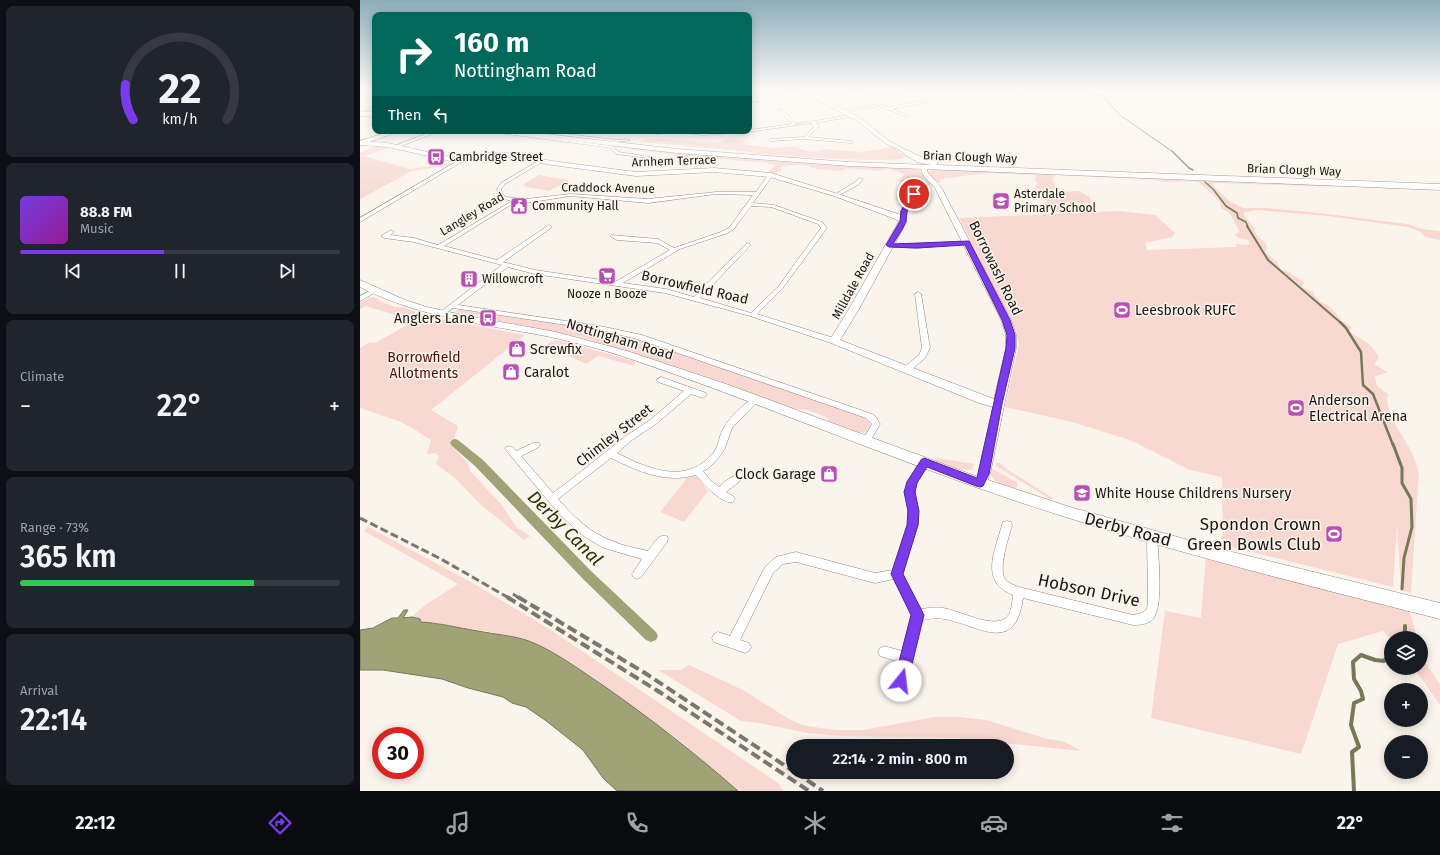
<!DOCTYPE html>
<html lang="en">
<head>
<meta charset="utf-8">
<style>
  body { margin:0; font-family:"Fira Sans",sans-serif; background:#20242c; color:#f1f3f6; height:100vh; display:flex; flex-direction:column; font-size:15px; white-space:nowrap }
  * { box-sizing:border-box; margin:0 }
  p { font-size:13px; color:#9ea1a6 }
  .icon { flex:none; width:22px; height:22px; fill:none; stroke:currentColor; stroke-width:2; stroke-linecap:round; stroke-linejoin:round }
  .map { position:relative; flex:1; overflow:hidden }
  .sheet { display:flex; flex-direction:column; gap:6px; padding:6px; background:#0d0f14; width:360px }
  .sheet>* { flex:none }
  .hud { position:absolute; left:12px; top:12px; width:380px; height:122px; border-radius:8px; box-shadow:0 2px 10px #0003; background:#00695c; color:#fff; overflow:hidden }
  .controls { position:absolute; left:1024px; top:631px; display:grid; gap:8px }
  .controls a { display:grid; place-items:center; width:44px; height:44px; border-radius:50%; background:#171b24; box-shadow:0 2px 10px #0003; font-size:20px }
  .speed { position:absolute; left:12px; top:727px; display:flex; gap:8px; font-size:20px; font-weight:700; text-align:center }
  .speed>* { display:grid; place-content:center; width:52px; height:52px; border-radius:50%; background:#171b24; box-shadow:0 2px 10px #0003; line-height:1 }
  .speed .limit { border:6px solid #d22; background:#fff; color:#111 }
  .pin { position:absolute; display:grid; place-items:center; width:34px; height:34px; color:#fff; margin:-17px; border:2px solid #fff; border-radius:50%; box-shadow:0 1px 4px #0007 }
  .me { position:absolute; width:44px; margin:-22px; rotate:16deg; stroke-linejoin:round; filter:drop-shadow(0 0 3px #0008) }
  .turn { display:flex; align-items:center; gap:14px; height:84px; padding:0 16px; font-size:18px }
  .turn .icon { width:52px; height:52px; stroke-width:2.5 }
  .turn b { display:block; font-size:28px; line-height:34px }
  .then { display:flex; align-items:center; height:38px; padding:0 16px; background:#0003; gap:8px; font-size:15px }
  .big { font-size:30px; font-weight:600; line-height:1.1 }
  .sheet .card { flex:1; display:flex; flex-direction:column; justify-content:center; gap:6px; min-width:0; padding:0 14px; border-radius:8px; background:#20242c }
  .sheet .dial { align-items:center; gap:0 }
  .dial svg { height:104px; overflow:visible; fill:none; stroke:#363941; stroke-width:7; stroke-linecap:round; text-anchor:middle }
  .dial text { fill:#f1f3f6; stroke:none }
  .song { display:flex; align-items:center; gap:12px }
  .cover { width:48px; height:48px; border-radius:6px; background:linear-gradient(135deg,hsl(260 70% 55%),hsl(300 70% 35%)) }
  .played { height:4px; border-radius:2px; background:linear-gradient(90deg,#7c3aed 45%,#363941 45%) }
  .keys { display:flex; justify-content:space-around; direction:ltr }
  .heat { display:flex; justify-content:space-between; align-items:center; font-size:22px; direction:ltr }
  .charge { height:6px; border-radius:3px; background:linear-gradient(90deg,#34c759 73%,#363941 0) }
  .trip { position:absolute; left:426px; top:739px; width:228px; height:40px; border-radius:20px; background:#171b24; box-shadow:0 2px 10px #0003; font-weight:600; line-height:40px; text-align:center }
  .menu { display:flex; height:64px; justify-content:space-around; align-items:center; background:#090b0e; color:#9ea1a6 }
  .menu .icon { width:28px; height:28px }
  .menu .active { color:#7c3aed }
  .menu b { font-size:18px; color:#f1f3f6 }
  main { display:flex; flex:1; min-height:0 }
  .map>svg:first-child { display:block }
  .green { fill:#f8d8d1 }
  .water { fill:#9fa375; stroke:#767958 }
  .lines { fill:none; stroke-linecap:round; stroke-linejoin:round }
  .stream-far5 { stroke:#767958; stroke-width:1 }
  .stream-far4 { stroke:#767958; stroke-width:1.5 }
  .stream-far3 { stroke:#767958; stroke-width:2 }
  .stream-far2 { stroke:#767958; stroke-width:2.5 }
  .stream-far1 { stroke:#767958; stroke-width:3 }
  .stream { stroke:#767958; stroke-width:4 }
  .canal { fill:#9fa375; fill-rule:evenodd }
  .street-casing { stroke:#8e8881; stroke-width:1 }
  .secondary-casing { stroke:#8e8881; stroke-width:1 }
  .primary-casing { stroke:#8e8881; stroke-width:1 }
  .highway-casing { stroke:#8e8881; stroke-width:1 }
  .street { fill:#fff; fill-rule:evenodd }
  .secondary { fill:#fff; fill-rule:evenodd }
  .primary { fill:#fff; fill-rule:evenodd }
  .highway { fill:#fff; fill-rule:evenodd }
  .rail-far1 { stroke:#7a7670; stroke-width:3; stroke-dasharray:8 3.5; stroke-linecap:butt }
  .rail { stroke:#7a7670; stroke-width:4; stroke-dasharray:10 4.5; stroke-linecap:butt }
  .route { fill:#7c3aed; stroke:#51269a }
  .labels { text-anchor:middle; stroke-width:3; stroke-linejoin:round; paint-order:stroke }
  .far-poi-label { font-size:12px; fill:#181613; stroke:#fbf4ec; text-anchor:start }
  .far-street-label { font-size:12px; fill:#181613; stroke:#fbf4ec }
  .street-label { font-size:14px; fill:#181613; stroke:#fbf4ec }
  .poi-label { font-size:14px; fill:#181613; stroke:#fbf4ec; text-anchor:start }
  .park-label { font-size:14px; fill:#501109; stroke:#fbf4ec }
  .near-poi-label { font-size:17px; fill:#181613; stroke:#fbf4ec; text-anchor:end }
  .near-street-label { font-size:17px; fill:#181613; stroke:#fbf4ec }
  .near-water-label { font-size:18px; font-style:italic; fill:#2c2f08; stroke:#fbf4ec }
</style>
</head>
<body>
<main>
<section class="sheet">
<div class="card dial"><svg viewBox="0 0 100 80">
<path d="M14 69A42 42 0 1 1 86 69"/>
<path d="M14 69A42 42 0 0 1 8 42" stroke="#7c3aed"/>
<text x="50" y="56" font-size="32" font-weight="700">22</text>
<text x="50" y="72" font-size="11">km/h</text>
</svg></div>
<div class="card">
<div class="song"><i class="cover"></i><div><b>88.8 FM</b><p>Music</p></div></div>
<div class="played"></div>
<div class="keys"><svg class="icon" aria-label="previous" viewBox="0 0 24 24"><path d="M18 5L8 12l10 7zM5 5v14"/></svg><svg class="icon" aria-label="pause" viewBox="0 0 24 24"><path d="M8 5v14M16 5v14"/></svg><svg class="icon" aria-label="next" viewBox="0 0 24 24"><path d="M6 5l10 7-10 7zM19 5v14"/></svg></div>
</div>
<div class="card"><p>Climate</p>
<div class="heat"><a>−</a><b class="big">22°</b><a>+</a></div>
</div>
<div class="card"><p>Range · 73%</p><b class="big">365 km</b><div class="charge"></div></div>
<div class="card"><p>Arrival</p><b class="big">22:14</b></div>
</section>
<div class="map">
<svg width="1080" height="791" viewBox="0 0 1080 791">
  <rect width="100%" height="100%" fill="#fbf4ec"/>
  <!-- green -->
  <path class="green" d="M286 139H307L361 143 362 141 369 139 383 141 387 145 412 148 442 146 437 148C446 151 454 154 463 149L501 152 533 147 546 157C532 165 416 155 392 153L383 151 280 142Z
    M19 145 31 147 4 156 50 169 92 163V165L52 171 0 199V153Z
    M271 148 406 160H420L451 163 553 169 560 171 565 178 573 183 570 185 539 182 543 175 545 174 529 169 518 171 487 168 480 171 450 168 451 166 437 165 421 167V170L416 174 408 173 415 165 408 163 329 156 320 159V155L269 149Z
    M573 170 690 173 991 187 854 183 853 186 871 202 883 208H905L951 212 1047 224 1062 229 1080 231V240L1065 237 1061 232 1048 227 968 216 896 210 885 212 883 214 894 228 896 234 906 244 907 248 905 252 917 262 921 270 927 271 944 282 942 287 953 292C958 304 964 301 972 309 976 313 977 316 981 319V321L985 322 992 328 989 331C994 336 1001 338 1006 342 1012 346 1016 352 1019 358L1014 364 1027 372 1015 376 1017 386 1028 394C1021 423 1065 449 1058 487L1051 593 1041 590 1037 525 1033 587 863 545 862 477 830 470 770 440 712 422 645 407 659 344 654 327 599 218 758 211 795 215 815 233 812 237 785 243 787 250 877 247 875 244 890 245 888 240 879 238 875 235 879 231 870 213 861 208V203C856 198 843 184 837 182 826 180 804 184 796 180L696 175 692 178 696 188 695 197 701 195 703 192 719 191 730 197 731 203 702 202 705 208 702 212 691 211 686 200 677 194 675 186 678 184 675 180 676 175 627 173 580 179 581 182C575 182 570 177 568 172Z
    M179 175 208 180V182L192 189 190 191 165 187 164 184Z
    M11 297 17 298 18 300 35 307H43L70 317 165 335 71 410 98 426 92 447 108 463 110 471 141 504 157 528 170 536 164 540 120 504 95 478 76 464 79 456 76 453 67 454 71 440 57 431 41 422 0 408V348L10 342 15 343 49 324 32 319 38 316 6 306 0 309V302Z
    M101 308 219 325 282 340 507 417 512 423 509 431 505 433 496 432 470 422 466 417 448 410 430 408 359 381 221 337 135 320 132 317 94 312Z
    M198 340 274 361 275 363 274 366 238 356 226 364 192 348 186 352 179 353V351L190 342Z
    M577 458 614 464 612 470 598 469 575 462Z
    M636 463H640L648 470 693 498 692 500 636 466Z
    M631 468 658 483 656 490C645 485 629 483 631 468Z
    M336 476 348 491 324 522 300 512 327 478Z
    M8 527 111 582 191 630 418 783 423 791H378L320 741 199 658 169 641 131 632 74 623 61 622 60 619 52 617 64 606 98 584 4 531Z
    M846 557 1050 612 1057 638H1031V639L1023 631 978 644 941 754 791 718 805 611 841 618Z
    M1061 652 1063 659 1080 684V705L1054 668H1061Z
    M329 665 383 690 429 719 442 725 473 730H503L575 717H599L626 720 684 738 705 742 721 751 597 738 483 736 447 733 400 723 381 721 298 670H321Z"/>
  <!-- water -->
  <path class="water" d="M44 610H48L43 618 52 617 60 619 61 622C80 623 99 628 118 631 133 634 155 636 169 641 195 651 221 671 244 686 291 719 335 753 378 791H257L243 778 223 750 185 720 166 707 152 703 143 697 108 688 82 679 23 670H0V630L13 628 32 618H38Z"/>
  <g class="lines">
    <!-- stream-far5 -->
    <path class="stream-far5" d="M729 91 744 97 760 115 813 152"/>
    <!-- stream-far4 -->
    <path class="stream-far4" d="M812 151 829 168 833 170
      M845 182 853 189 866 206 877 213 878 218 886 222 888 227"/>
    <!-- stream-far3 -->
    <path class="stream-far3" d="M887 226 908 260 981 323"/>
    <!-- stream-far2 -->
    <path class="stream-far2" d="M980 322 986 328 1001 352 1003 385 1013 394 1033 445"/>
    <!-- stream-far1 -->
    <path class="stream-far1" d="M1033 444 1042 468V483L1051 499 1052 527 1044 558 1042 589"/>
    <!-- stream -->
    <path class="stream" d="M1045 626V638
      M994 791 992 752 999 747 991 725 994 703 1003 699 1001 691 994 679 993 662 1001 655 1015 660 1024 661 1031 652"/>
    <!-- canal -->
    <path class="canal" d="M95 439 98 440 123 460 232 572 296 632 298 636 296 640 291 642 286 640 224 580 115 466 92 446 90 443 92 440Z"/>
    <defs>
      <path id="street" d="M389 91H432L389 93Z
        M497 91 521 94 551 91 521 96Z
        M15 96V98L6 101 4 100Z
        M566 100 567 102 532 109 548 115 547 117 519 106 481 112 479 111 519 104 528 107Z
        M389 101 399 102 389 103Z
        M15 106V108L8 111 6 110Z
        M420 109H422L436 124 491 115 490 117 455 123 458 125V127L448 137 491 141 493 142 491 143 445 139 411 141 409 140 411 139 444 137 454 127 451 123 389 132 343 135 319 132 296 134 294 133 305 131 343 133 389 131V130L432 124 420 111Z
        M74 131H80L38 147 34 146Z
        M124 131H136L252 146 259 152 290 157 288 158 256 154 251 148Z
        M169 131H181L257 140 268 139 270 140 257 142Z
        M101 159 105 160 0 222V218Z
        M180 160H182V162L145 184 141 189 142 193 146 197 166 199 210 194 288 199 356 192H396L409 174H413V175L393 203 414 205 462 222 467 228 422 289 397 314 477 339 478 341 474 343H471L390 316 305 293 175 274 148 267 98 305 240 326 282 335 512 414 516 417 520 424 509 443H503L502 441 512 424 506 418 277 339 240 330 93 308 83 315H79V313L142 265 54 242 24 238 21 236 31 230 34 232 30 235 54 238 78 245 152 201C144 199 138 198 137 189L141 183ZM356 194 393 195 369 228 361 232 314 248 298 239 251 235V237L257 240 297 243 310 250 255 282 175 270 143 262 191 228 192 227 189 225 137 260 84 246 157 201 166 203 210 196 288 203ZM391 206 411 207 458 224 461 228 418 287 391 313 340 298 390 246 391 245 388 243 386 244 334 297 306 289 263 283 320 249 365 234 373 230Z
        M499 178 503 179 499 184 478 196 474 195 495 182Z
        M552 193 556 194 547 211 546 221 541 222V211Z
        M607 241 609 242V244L557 248 529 247 526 245 529 243 557 244Z
        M14 289 16 290V292L0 301V296Z
        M558 292 561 294 570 348 565 358 549 372H546L542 370 543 368 559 355 562 348 555 294Z
        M301 377 346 393 347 395 343 398 331 394 296 424 272 440 257 453C288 469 327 486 354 452 359 445 359 436 363 429 370 416 382 407 392 398L395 397 399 400 372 428 365 448 360 456 349 468 343 471 351 481 359 487C365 482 372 474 379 476L381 479 379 482 366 492 373 496 375 499 373 502C363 505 342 483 336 475 306 484 277 471 251 458L198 499C213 516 230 533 252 541 263 546 276 548 288 551 293 545 298 533 307 536L308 539 307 542 281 577 277 579 273 577 272 574 282 559 244 548 225 537 200 515 145 449 146 447C151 445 153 447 156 451L173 443H179L180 445 179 447 161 456 193 493 209 481 266 436 290 420 324 391 298 382 297 380Z
        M564 459 567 460 568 462 557 482 555 492 558 511V525L542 574 561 609C568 608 576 607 583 608 598 610 633 629 646 618 652 613 652 602 653 595 619 582 635 551 642 525L643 522 647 521 651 522 652 525C649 537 638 568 645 579 648 583 654 585 659 587L773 615 782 613 787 609 788 602 787 536 788 533 792 532 796 533 797 536C798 554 804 606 793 619 789 624 780 625 773 625L663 598C655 656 619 625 584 619 577 617 570 619 562 620L543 692 541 696 537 698 533 696 531 692 539 662 520 656 518 652 520 648 524 646 542 651 552 615 534 579 515 583 436 562 423 564 413 573 380 640 389 643 391 647 389 651 385 653 354 642 352 638 354 634 358 632 370 636 405 567 416 557 436 552 515 573 533 570 548 525V511L545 492 547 482 561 460Z"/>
      <path id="secondary" d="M444 91H449L460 97 479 91H486L464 99 500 118 529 141 550 152 545 153 525 143 496 120 457 100Z
        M0 141 28 143 99 159 128 153H148L192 161 276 172 354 168 411 173 478 194 541 215 547 221 499 309 480 340 634 399 646 348V335L641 320 575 188 563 175 561 168 566 167 568 173 581 187 651 320 656 335V348L630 474 625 487 620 488 615 487 614 483 618 474 633 407 619 403 471 343 469 341 489 309 539 221 535 219 474 196 410 177 354 172 276 176 192 165 148 157H128L99 163 28 147 0 145Z"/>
      <path id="primary" d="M4 91H12L0 96V92Z
        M32 131H41L0 145V141Z
        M0 280 45 300 67 307 107 316 196 332 267 351 366 384 613 475 710 507 868 551 1080 603V619C937 583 793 547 653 500 523 456 398 402 268 358 241 349 214 342 186 336 122 324 58 317 0 287Z"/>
      <path id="highway" d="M0 112H15V116H0Z
        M137 131H160L317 149 489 162 571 165 557 162 544 154 543 152 547 150 563 158 577 161 578 163 576 165 1080 184V190L489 166 317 153 141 133Z"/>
    </defs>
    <!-- street casing -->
    <use href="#street" class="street-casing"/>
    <!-- secondary casing -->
    <use href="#secondary" class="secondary-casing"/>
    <!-- primary casing -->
    <use href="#primary" class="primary-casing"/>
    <!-- highway casing -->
    <use href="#highway" class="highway-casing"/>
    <!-- street -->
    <use href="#street" class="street"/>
    <!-- secondary -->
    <use href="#secondary" class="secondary"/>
    <!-- primary -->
    <use href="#primary" class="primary"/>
    <!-- highway -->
    <use href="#highway" class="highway"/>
    <!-- rail-far1 -->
    <path class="rail-far1" d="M0 518 81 559 149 598
      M153 594 159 598"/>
    <!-- rail -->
    <path class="rail" d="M147 597 301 693 449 791
      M158 597 285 673 433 771
      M435 772 463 791"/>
  </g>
  <!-- sky -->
  <linearGradient id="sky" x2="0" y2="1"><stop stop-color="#8badba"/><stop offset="0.45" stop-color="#fdfaf6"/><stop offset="1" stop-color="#fdfaf6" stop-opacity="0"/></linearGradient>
  <rect width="1080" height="202" fill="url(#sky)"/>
  <!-- route -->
  <path class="route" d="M552 193 556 194 547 211 546 221 543 228 533 244 609 241 650 320 655 335V348L642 404 629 474 623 486 620 487 616 486 567 467 557 483 555 492 559 511 558 525 543 574 564 615 548 681 546 686 541 688 536 686 534 681 551 615 531 574 547 525 548 511 544 492 547 482 561 460 564 458 617 478 646 348 647 335 642 320 605 245 557 248 529 247 526 245 536 228 540 221 541 211Z"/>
  <!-- icons -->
  <defs>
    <symbol id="bus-square" viewBox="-11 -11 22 22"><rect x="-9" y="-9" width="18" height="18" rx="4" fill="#b84fb2" stroke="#fbf4ec"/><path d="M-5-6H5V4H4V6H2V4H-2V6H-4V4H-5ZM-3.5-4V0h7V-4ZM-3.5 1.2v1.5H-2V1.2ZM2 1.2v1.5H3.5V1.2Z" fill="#fff"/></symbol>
    <symbol id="school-square" viewBox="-11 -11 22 22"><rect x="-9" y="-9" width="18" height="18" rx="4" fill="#b84fb2" stroke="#fbf4ec"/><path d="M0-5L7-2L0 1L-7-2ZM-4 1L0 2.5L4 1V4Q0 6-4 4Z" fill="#fff"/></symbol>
    <symbol id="civic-square" viewBox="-11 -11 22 22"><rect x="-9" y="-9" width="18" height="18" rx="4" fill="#b84fb2" stroke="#fbf4ec"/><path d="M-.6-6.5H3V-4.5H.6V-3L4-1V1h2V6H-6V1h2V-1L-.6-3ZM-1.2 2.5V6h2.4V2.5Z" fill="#fff"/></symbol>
    <symbol id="supermarket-square" viewBox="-11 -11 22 22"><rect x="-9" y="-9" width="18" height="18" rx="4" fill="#b84fb2" stroke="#fbf4ec"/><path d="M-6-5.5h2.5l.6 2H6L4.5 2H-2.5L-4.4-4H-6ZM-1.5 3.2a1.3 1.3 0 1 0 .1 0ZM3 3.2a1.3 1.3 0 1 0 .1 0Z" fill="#fff"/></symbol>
    <symbol id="building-square" viewBox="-11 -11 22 22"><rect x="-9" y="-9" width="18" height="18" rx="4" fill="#b84fb2" stroke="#fbf4ec"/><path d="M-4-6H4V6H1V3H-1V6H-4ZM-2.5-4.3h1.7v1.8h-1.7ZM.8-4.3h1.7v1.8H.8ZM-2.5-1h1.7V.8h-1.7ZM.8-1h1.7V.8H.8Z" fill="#fff"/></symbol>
    <symbol id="stadium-square" viewBox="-11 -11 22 22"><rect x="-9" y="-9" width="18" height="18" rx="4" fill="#b84fb2" stroke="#fbf4ec"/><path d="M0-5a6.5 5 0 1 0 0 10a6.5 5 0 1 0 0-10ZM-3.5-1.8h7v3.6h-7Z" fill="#fff"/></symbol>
    <symbol id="shop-square" viewBox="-11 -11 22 22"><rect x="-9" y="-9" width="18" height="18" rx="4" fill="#b84fb2" stroke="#fbf4ec"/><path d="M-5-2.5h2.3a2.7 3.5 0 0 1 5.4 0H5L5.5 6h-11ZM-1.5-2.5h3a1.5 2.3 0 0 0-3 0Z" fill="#fff"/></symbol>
  </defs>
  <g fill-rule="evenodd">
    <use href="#bus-square" x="66" y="147" width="20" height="20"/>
    <use href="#school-square" x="631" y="191" width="20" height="20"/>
    <use href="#civic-square" x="149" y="196" width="20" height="20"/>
    <use href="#supermarket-square" x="237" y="266" width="20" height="20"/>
    <use href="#building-square" x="99" y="269" width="20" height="20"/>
    <use href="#stadium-square" x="752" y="300" width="20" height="20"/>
    <use href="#bus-square" x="118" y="308" width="20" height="20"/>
    <use href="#shop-square" x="147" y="339" width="20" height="20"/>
    <use href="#shop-square" x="141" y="362" width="20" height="20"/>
    <use href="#stadium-square" x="926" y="398" width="20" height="20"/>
    <use href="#shop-square" x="459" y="464" width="20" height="20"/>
    <use href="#school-square" x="712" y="483" width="20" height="20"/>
    <use href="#stadium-square" x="964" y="524" width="20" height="20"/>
  </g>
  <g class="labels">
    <!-- far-poi labels -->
    <g class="far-poi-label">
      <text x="89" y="161">Cambridge Street</text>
      <text x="654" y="198">Asterdale<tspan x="654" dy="14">Primary School</tspan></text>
      <text x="172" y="210">Community Hall</text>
      <text x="122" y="283">Willowcroft</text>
      <text x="247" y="298" text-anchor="middle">Nooze n Booze</text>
    </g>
    <!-- far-street labels -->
    <g class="far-street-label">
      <text transform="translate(610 157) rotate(2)" y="4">Brian Clough Way</text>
      <text transform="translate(314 161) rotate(-2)" y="4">Arnhem Terrace</text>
      <text transform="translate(934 170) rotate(2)" y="4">Brian Clough Way</text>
      <text transform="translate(248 188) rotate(1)" y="4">Craddock Avenue</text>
      <text transform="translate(112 214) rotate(-31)" y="4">Langley Road</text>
      <text transform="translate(493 286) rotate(-61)" y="4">Milldale Road</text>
    </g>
    <!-- street labels -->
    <g class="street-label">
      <text transform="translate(636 268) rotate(64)" y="5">Borrowash Road</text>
      <text transform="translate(335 287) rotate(13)" y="5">Borrowfield Road</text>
      <text transform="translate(260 339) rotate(17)" y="5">Nottingham Road</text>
      <text transform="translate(254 435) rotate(-38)" y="5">Chimley Street</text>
    </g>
    <!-- poi labels -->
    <g class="poi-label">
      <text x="775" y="315">Leesbrook RUFC</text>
      <text x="115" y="323" text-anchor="end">Anglers Lane</text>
      <text x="170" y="354">Screwfix</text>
      <text x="164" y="377">Caralot</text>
      <text x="949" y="405">Anderson<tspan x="949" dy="16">Electrical Arena</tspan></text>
      <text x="456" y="479" text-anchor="end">Clock Garage</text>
      <text x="735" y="498">White House Childrens Nursery</text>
    </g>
    <!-- park labels -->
    <g class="park-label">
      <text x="64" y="362">Borrowfield<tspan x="64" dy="16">Allotments</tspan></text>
    </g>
    <!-- near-poi labels -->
    <g class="near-poi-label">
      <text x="961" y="530">Spondon Crown<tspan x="961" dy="20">Green Bowls Club</tspan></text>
    </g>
    <!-- near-street labels -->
    <g class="near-street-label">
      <text transform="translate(768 529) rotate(15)" y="6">Derby Road</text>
      <text transform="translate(729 590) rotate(12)" y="6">Hobson Drive</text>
    </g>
    <!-- near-water labels -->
    <g class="near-water-label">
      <text transform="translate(205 528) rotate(45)" y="6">Derby Canal</text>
    </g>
  </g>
</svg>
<div class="controls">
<a><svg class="icon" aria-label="layers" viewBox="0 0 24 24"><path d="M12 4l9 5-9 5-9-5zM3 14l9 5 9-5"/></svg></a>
<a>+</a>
<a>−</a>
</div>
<div class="speed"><div class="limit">30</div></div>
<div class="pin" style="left:554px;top:194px;background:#d93025"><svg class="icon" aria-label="arrive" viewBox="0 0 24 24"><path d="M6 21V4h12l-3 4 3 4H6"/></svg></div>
<svg class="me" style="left:541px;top:681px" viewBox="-20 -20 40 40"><circle r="19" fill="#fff"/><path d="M0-13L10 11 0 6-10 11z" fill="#7c3aed"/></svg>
<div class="trip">22:14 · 2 min · 800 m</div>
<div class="hud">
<div class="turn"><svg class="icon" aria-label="right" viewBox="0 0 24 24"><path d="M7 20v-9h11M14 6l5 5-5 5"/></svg><div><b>160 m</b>Nottingham Road</div></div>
<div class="then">Then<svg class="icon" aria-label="left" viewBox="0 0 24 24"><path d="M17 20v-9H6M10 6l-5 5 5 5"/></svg></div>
</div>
</div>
</main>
<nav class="menu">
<b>22:12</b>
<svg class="icon active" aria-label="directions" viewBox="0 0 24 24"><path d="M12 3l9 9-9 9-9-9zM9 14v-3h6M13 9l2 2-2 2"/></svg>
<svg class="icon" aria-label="music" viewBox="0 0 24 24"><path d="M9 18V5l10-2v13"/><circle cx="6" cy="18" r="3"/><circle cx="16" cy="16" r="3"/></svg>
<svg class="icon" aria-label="phone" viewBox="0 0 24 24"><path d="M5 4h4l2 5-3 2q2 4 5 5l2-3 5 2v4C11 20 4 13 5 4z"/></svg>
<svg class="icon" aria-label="climate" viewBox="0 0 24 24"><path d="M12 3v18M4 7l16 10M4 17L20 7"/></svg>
<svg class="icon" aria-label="car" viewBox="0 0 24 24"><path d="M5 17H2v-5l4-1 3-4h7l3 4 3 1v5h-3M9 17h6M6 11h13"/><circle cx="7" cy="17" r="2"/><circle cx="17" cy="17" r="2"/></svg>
<svg class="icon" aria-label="filters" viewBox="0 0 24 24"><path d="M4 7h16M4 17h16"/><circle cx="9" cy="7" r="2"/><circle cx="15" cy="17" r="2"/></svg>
<b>22°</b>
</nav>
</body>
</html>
